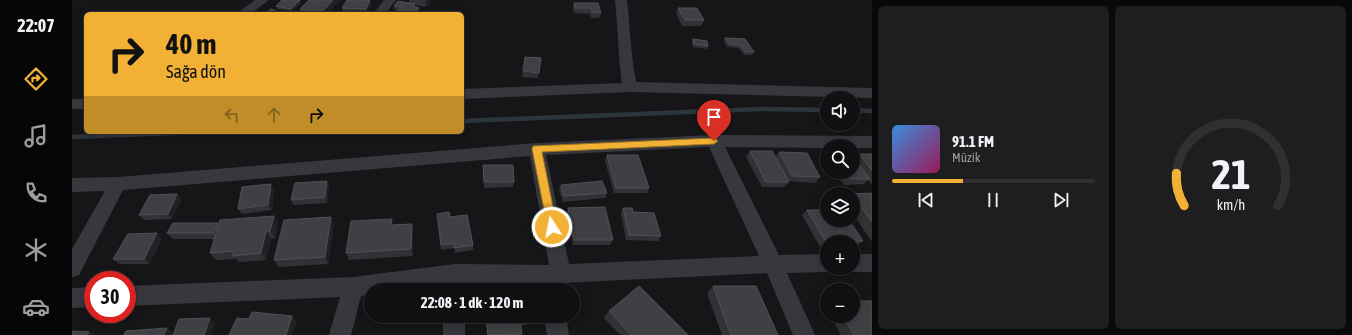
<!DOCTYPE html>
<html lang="tr">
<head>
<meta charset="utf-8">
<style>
  body { margin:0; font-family:"Asap Condensed",sans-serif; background:#1e1e20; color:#f1f3f6; height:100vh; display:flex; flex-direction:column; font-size:15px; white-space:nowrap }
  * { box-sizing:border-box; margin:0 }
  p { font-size:13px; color:#9c9d9f }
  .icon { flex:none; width:22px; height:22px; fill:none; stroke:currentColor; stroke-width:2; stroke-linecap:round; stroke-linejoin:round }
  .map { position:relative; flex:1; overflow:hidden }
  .sheet { display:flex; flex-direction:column; gap:6px; padding:6px; background:#09090a; width:480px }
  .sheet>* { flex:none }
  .guide { position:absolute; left:12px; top:12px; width:380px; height:122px; border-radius:6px; box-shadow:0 2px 10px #0003,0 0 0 1px #303032; background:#f2b134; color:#111; overflow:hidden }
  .controls { position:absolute; left:748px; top:91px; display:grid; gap:8px }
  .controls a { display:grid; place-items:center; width:40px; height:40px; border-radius:50%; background:#101012; box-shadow:0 2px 10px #0003,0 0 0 1px #303032; font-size:20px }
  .speed { position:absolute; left:12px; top:271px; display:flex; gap:8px; font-size:20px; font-weight:700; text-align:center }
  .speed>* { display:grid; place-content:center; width:52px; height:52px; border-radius:50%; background:#101012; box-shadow:0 2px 10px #0003,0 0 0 1px #303032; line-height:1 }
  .speed .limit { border:6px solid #d22; background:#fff; color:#111 }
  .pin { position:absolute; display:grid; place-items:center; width:34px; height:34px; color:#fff; margin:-41px -17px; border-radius:50% 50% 50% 0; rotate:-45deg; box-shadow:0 0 4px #0007 }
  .pin .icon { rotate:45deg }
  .me { position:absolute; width:44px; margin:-22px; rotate:349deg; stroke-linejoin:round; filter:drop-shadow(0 0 3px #0008) }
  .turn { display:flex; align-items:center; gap:14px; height:84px; padding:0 16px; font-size:18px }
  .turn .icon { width:52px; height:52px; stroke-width:2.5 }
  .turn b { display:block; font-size:28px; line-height:34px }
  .lanes { display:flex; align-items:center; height:38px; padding:0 16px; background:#0003; justify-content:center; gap:20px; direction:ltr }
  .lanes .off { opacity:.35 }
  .sheet .widget { flex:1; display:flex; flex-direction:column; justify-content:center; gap:6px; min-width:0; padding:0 14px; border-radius:6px; background:#1e1e20 }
  .sheet .dial { align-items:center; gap:0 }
  .dial svg { height:104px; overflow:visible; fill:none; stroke:#303032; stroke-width:7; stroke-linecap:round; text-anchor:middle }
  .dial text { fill:#f1f3f6; stroke:none }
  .song { display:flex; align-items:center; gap:12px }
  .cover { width:48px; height:48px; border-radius:6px; background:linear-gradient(135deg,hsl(210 70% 55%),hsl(330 70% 35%)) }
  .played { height:4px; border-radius:2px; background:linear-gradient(90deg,#f2b134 35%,#303032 35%) }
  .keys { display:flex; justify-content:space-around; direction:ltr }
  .sheet .tiles { flex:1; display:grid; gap:6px; grid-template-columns:repeat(2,1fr) }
  .trip { position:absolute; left:292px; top:283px; width:216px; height:40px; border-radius:20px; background:#101012; box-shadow:0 2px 10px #0003,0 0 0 1px #303032; font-weight:700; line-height:40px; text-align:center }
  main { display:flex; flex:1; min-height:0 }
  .tabs { display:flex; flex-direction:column; width:72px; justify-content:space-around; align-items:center; background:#060607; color:#9c9d9f }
  .tabs .icon { width:28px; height:28px }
  .tabs .on { color:#f2b134 }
  .tabs b { font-size:18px; color:#f1f3f6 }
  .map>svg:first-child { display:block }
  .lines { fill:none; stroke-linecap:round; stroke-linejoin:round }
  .stream { stroke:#2c353c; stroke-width:4.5 }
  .minor { fill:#37383d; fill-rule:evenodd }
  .wall { fill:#323236 }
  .shaded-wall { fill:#212124 }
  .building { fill:#3f3f44; stroke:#4f5156 }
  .route { fill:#f2b134; stroke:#9d7322 }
</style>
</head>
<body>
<main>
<nav class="tabs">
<b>22:07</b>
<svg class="icon on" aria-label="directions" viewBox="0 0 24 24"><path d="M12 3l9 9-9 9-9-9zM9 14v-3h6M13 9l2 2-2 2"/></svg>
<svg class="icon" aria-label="music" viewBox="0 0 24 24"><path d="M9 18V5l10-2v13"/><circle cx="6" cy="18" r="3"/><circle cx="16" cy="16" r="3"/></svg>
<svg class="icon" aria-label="phone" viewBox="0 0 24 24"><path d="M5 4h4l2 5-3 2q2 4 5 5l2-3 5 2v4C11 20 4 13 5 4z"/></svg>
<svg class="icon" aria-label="climate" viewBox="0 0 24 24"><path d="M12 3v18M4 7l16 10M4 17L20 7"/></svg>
<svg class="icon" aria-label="car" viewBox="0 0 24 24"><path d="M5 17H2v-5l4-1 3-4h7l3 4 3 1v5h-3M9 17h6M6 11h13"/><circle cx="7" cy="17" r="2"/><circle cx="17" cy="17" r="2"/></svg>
</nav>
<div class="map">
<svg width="800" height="335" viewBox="0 0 800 335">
  <rect width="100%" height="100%" fill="#161618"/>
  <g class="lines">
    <!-- stream -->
    <path class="stream" d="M781 110 800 111
      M390 121 689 109 755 110
      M0 137 129 132"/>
    <!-- minor -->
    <path class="minor" d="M183 0H197L178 14H164Z
      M312 0H324L313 14H301Z
      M543 0H555C558 28 559 55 564 82L800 88V98L558 92 390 99V89L550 83C546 55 546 28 543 0Z
      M0 99H14V109H0Z
      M642 135 800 136V148H781V146H755V148L653 147 707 255 755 254V268H763L755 272 715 273 743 335H721L695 273 489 283 490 290H470L469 283 393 282V290H373V284L329 290H299V294L289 296 279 335H257L268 297 55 306V286L281 277 383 264 477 265 458 156 51 190 7 275 0 277V249L33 191 0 192V178L46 177 465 143ZM637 147 687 256 497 264 474 155Z
      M781 254H800V272H781L774 269 773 268H781Z
      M21 287V307L0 308V288Z
      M371 316H393V335H371Z
      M472 316H494L497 335H475Z"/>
  </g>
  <!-- wall -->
  <path class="wall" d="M228 0 229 3 220 11 205 9 204 6Z
    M237 0H268L255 14H229L228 9Z
    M337 0H358V1L354 7 343 5V7L348 13 347 14H326V12H323L322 6 338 3Z
    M502 3H526L529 13 527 18H519L518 14 502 13 501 8Z
    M299 5 295 14H261L271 12 270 8Z
    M606 8 632 20 629 26H610L604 13Z
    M653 38 673 39 682 52 680 55H672L667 48 655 47 652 41Z
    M621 39 636 46 635 49 621 47 620 42Z
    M453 57 469 58 466 78 450 77Z
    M678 151 703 157 707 152 748 177 743 183 717 181V182L712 187H690L674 157Z
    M788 154H800V185L796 180 792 184 772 185 763 172H781L783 159Z
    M535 155 577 188 575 193H542L533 161Z
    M411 165 442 182 441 187 412 188Z
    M489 185 535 193 533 198 491 202 487 190Z
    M257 187 255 203 222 205 219 200Z
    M202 189 200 210 170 214 166 209Z
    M800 193V242L781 214V194H780Z
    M105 194 109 200 100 219 73 220 67 215Z
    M496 208 541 240 538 245H501L495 213Z
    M551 208 561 212 589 236 586 241 554 240 549 213Z
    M735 210 791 241 784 246H781V242H755V247H748L730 215Z
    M365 214 378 217 401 245V250L383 253 382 248 369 250Z
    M202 216 206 223 203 238 199 239 194 260 167 262 164 259 144 260 138 253 143 239H101L95 233 146 223 147 224Z
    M262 224 256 264 207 267 202 260Z
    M340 224 341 231V256L277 260 274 253 321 225Z
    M85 233 90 239 77 264H47L41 259Z
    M641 286 706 335H650L635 293Z
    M537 311 616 335H548L532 318Z
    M414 316H454L455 321 454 325H449V335H415Z
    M759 316H781L800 335H769Z"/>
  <!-- shaded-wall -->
  <path class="shaded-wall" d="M228 0 229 3 220 11 219 9Z
    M261 0H268L255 14H249V13Z
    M298 0 299 5 295 14 294 9Z
    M354 0H358V1L354 7 353 1Z
    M347 8 348 13 347 14H343Z
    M255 181 257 187 255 203 253 197Z
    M199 184 202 189 200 210 196 205Z
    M105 194 109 200 100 219 96 214Z
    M202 216 206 223 203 238 198 231Z
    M259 217 262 224 256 264 253 257Z
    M146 223 150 229 146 239 142 233Z
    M340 224 341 231V256L339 249Z
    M194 231 199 239 194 260 189 253Z
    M85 233 90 239 77 264 72 259Z
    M220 316 225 322 220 335H214Z
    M138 318 143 323 139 335H132Z
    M95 328 101 332 100 335H92Z
    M17 332 24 335H15Z"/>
  <!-- building -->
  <path class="building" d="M210 0H228L219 9 204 6Z
    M237 0H261L249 13 228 9Z
    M275 0H298L294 9 270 8Z
    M326 1 343 4 341 6 347 8 343 14 326 11 329 7 322 6Z
    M502 3H526L529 13 520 12 519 8H503Z
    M606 8H625L632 20H613Z
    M199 9 212 14H192Z
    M262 12H285V14H261Z
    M653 38 673 39 682 52H673L669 45 657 44Z
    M621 39 635 41 636 46 622 44Z
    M453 57 469 58 467 73 451 71Z
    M678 151H700L717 182H694Z
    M707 152 735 153 748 177 720 176Z
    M788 154H800V171Z
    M535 155H566L577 188H544Z
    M781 157 798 179H778L773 172H781Z
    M411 165H441L442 182H412Z
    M255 181 253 197 219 200 223 183Z
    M530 181 535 193 492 196 489 185Z
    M199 184 196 205 166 209 170 187Z
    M800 193V222L780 194Z
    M105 194 96 214 67 215 78 195Z
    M533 207 541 240H502L496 208Z
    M551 208H560L561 212 582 213 589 236 557 235Z
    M735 210H755V220H777L791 241 754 242Z
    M377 212 378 217 395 215 401 245 382 248V243L369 245 365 214Z
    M202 216 198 231H194L189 253 161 256 162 251 138 253 148 220Z
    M259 217 253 257 202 260 212 220Z
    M320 219 319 225 340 224 339 249 274 253 279 221Z
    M101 223H146L142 233H95Z
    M85 233 72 259H41L56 234Z
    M567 286 616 335H559L537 311Z
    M641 286H684L706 335H659Z
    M781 301H800V335H782L771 316H781Z
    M180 312 220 316 214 335H157L165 318 177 319Z
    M414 316H454L455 321H448L450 334 416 335Z
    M138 318 132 335H101L107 319Z
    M95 328 92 335H52L54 331Z
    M0 331 17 332 15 335H0Z"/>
  <!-- route -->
  <path class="route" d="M642 138 646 141 642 144 470 152 485 227 483 230 480 231 476 230 460 149 461 146Z"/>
</svg>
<div class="controls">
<a><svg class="icon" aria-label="sound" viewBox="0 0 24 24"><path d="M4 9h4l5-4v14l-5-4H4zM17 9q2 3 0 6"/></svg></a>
<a><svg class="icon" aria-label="search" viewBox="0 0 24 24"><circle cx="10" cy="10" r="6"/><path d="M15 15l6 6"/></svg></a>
<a><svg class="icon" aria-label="layers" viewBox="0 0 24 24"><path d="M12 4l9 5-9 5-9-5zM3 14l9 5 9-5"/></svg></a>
<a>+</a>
<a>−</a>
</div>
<div class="speed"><div class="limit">30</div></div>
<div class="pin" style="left:642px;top:141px;background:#d93025"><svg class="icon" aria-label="arrive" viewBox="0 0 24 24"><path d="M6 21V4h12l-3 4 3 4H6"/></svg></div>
<svg class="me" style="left:480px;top:227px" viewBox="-20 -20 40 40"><circle r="17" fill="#f2b134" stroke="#fff" stroke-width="3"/><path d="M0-11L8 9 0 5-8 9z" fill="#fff"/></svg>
<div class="trip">22:08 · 1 dk · 120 m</div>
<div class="guide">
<div class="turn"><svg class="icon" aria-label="right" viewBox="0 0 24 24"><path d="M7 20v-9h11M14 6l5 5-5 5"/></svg><div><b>40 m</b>Sağa dön</div></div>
<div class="lanes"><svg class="icon off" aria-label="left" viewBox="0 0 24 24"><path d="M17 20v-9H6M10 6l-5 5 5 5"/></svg><svg class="icon off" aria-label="ahead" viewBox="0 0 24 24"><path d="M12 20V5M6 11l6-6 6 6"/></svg><svg class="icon" aria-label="right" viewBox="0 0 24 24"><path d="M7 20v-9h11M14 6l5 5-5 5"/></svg></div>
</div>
</div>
<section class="sheet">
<div class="tiles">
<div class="widget">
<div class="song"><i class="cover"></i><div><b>91.1 FM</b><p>Müzik</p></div></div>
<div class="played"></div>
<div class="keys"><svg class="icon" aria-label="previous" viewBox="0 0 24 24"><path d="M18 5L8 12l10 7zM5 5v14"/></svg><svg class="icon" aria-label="pause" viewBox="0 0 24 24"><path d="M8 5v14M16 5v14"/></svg><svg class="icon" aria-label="next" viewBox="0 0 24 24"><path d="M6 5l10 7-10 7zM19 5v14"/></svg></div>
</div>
<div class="widget dial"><svg viewBox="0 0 100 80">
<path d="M14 69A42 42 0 1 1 86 69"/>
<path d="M14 69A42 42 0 0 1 8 44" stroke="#f2b134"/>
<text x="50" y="56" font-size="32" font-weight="700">21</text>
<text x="50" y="72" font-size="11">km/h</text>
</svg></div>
</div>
</section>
</main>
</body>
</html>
